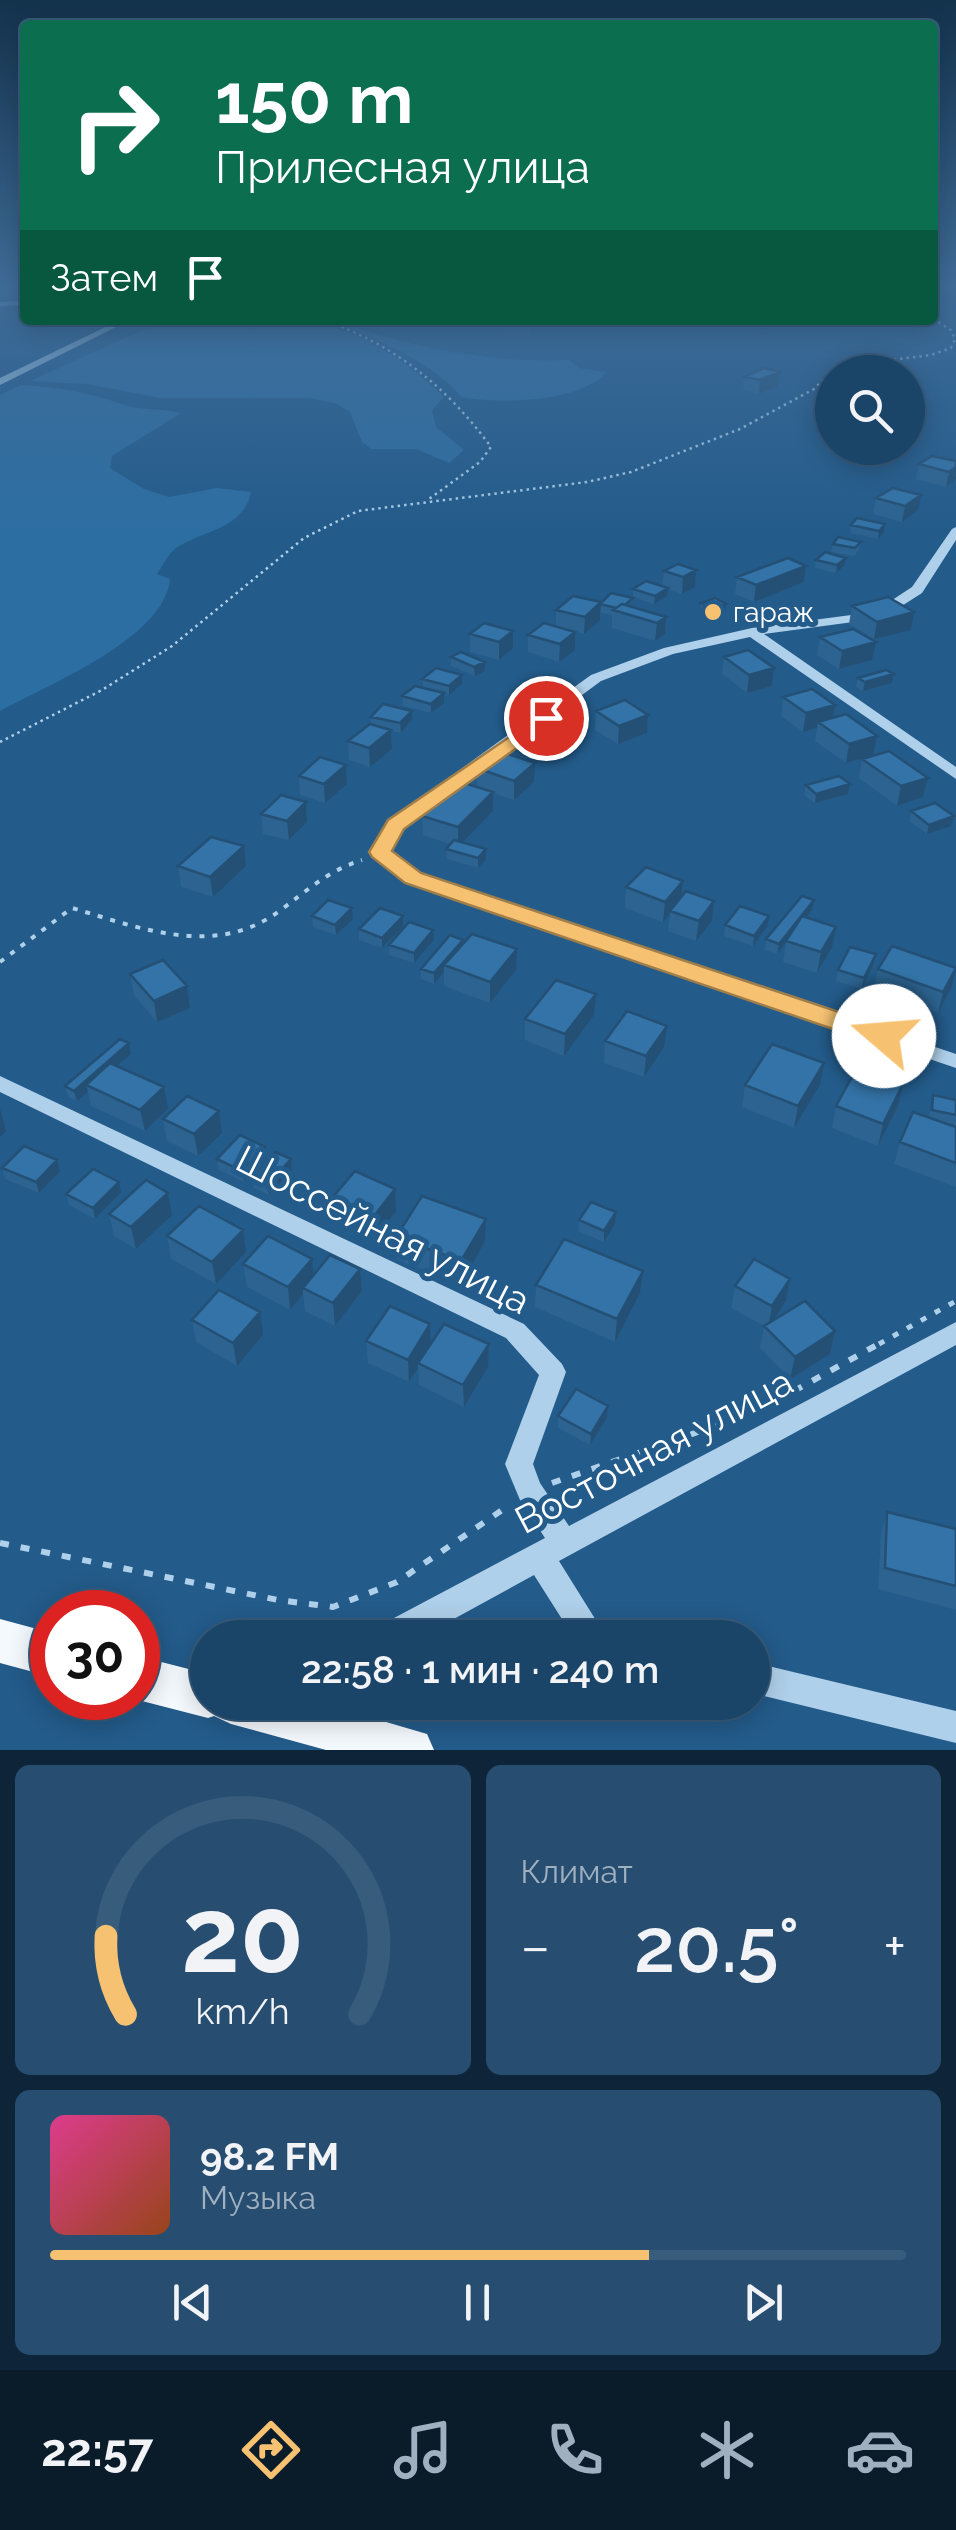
<!DOCTYPE html>
<html lang="ru">
<head>
<meta charset="utf-8">
<style>
  body { margin:0; font-family:Raleway,sans-serif; background:#274e71; color:#f1f3f6; height:100vh; display:flex; flex-direction:column; font-size:38px; white-space:nowrap }
  * { box-sizing:border-box; margin:0 }
  p { font-size:32px; color:#9fb0c0 }
  .icon { flex:none; width:55px; height:55px; fill:none; stroke:currentColor; stroke-width:2; stroke-linecap:round; stroke-linejoin:round }
  .map { position:relative; height:1750px; overflow:hidden }
  .panel { display:flex; flex-direction:column; gap:15px; padding:15px; background:#0e2539; flex:1 }
  .panel>* { flex:none }
  .guide { position:absolute; left:20px; top:20px; width:918px; height:305px; border-radius:10px; box-shadow:0 5px 25px #0003,0 0 0 2px #385c7c; background:#0b6e4f; color:#fff; overflow:hidden }
  .fabs { position:absolute; left:815px; top:355px; display:grid; gap:20px }
  .fabs a { display:grid; place-items:center; width:110px; height:110px; border-radius:50%; background:#1a4468; box-shadow:0 5px 25px #0003,0 0 0 2px #385c7c; font-size:50px }
  .speed { position:absolute; left:30px; top:1590px; display:flex; gap:20px; font-size:50px; font-weight:700; text-align:center }
  .speed>* { display:grid; place-content:center; width:130px; height:130px; border-radius:50%; background:#1a4468; box-shadow:0 5px 25px #0003,0 0 0 2px #385c7c; line-height:1 }
  .speed .limit { border:15px solid #d22; background:#fff; color:#111 }
  .pin { position:absolute; display:grid; place-items:center; width:85px; height:85px; color:#fff; margin:-42px; border:5px solid #fff; border-radius:50%; box-shadow:0 2px 10px #0007 }
  .me { position:absolute; width:110px; margin:-55px; rotate:288deg; stroke-linejoin:round; filter:drop-shadow(0 0 8px #0008) }
  .turn { display:flex; align-items:center; gap:35px; height:210px; padding:0 30px; font-size:45px }
  .turn .icon { width:130px; height:130px; stroke-width:2.5 }
  .turn b { display:block; font-size:70px; line-height:85px }
  .then { display:flex; align-items:center; height:95px; padding:0 30px; background:#0003; gap:20px; font-size:38px }
  .big { font-size:75px; font-weight:600; line-height:1.1 }
  .panel .tile { flex:1; display:flex; flex-direction:column; justify-content:center; gap:15px; min-width:0; padding:0 35px; border-radius:15px; background:#274e71 }
  .panel .dial { align-items:center; gap:0 }
  .dial svg { height:260px; overflow:visible; fill:none; stroke:#385c7c; stroke-width:7; stroke-linecap:round; text-anchor:middle }
  .dial text { fill:#f1f3f6; stroke:none }
  .song { display:flex; align-items:center; gap:30px }
  .cover { width:120px; height:120px; border-radius:15px; background:linear-gradient(135deg,hsl(330 70% 55%),hsl(20 70% 35%)) }
  .played { height:10px; border-radius:5px; background:linear-gradient(90deg,#f6c272 70%,#385c7c 70%) }
  .keys { display:flex; justify-content:space-around; direction:ltr }
  .heat { display:flex; justify-content:space-between; align-items:center; font-size:55px; direction:ltr }
  .panel .tiles { flex:1; display:grid; gap:15px; grid-template-columns:1fr 1fr }
  .tile:last-child { grid-column:span 2 }
  .trip { position:absolute; left:190px; top:1620px; width:580px; height:100px; border-radius:50px; background:#1a4468; box-shadow:0 5px 25px #0003,0 0 0 2px #385c7c; font-weight:600; line-height:100px; text-align:center }
  .dock { display:flex; height:160px; justify-content:space-around; align-items:center; background:#0a1b2a; color:#9fb0c0 }
  .dock .icon { width:70px; height:70px }
  .dock .current { color:#f6c272 }
  .dock b { font-size:45px; color:#f1f3f6 }
  .map>svg:first-child { display:block }
  .green { fill:#2d6ea2 }
  .lines { fill:none; stroke-linecap:round; stroke-linejoin:round }
  .path-far3 { stroke:#afd0ea; stroke-width:2.5; stroke-dasharray:2.5 4; stroke-linecap:butt }
  .path-far2 { stroke:#afd0ea; stroke-width:4; stroke-dasharray:5 8; stroke-linecap:butt }
  .path-far1 { stroke:#afd0ea; stroke-width:5; stroke-dasharray:6 10; stroke-linecap:butt }
  .path { stroke:#afd0ea; stroke-width:6; stroke-dasharray:9 12; stroke-linecap:butt }
  .minor { fill:#afd0ea; fill-rule:evenodd }
  .major { fill:#f4f9fe; fill-rule:evenodd }
  .wall { fill:#2c6390 }
  .shaded-wall { fill:#245075 }
  .building { fill:#3373a7; stroke:#245075; stroke-width:2.5 }
  .route { fill:#f6c272; stroke:#a07e4a; stroke-width:2.5 }
  .poi-dot { fill:#f6c272; stroke:#235b8a; stroke-width:4 }
  .labels { text-anchor:middle; stroke-width:10; stroke-linejoin:round; paint-order:stroke }
  .far-poi-label { font-size:28px; fill:#fff; stroke:#235b8a; text-anchor:start }
  .near-street-label { font-size:38px; fill:#fff; stroke:#235b8a }
</style>
</head>
<body>
<div class="map">
<svg width="956" height="1750" viewBox="0 0 956 1750">
  <rect width="100%" height="100%" fill="#235b8a"/>
  <!-- green -->
  <path class="green" d="M165 320C208 320 271 313 312 321 358 330 412 364 444 397L432 410 436 427 464 450 449 463 416 449H371L362 442 350 412 335 403 308 398H160L87 384 30 381Z
    M339 322C413 348 490 363 569 360L579 368 606 372C581 403 498 404 461 397 431 360 380 343 339 322Z
    M21 385C58 387 91 393 124 405 141 411 163 408 181 413L112 456 110 468 144 489 169 497 217 488 251 492C245 528 202 531 176 548 168 554 163 565 157 574L170 579C165 638 48 685 0 711V395Z"/>
  <g class="lines">
    <!-- path-far3 -->
    <path class="path-far3" d="M323 320C394 344 447 387 491 447L480 462 429 499
      M0 742 102 690 172 646 304 538 358 511 587 482 631 472 740 429 814 389 836 367 931 355 951 348 955 339 951 330 932 318"/>
    <!-- path-far2 -->
    <path class="path-far2" d="M0 962 72 908C140 928 214 958 278 912 307 891 327 871 362 860"/>
    <!-- path-far1 -->
    <path class="path-far1" d="M879 1344 956 1301"/>
    <!-- path -->
    <path class="path" d="M794 1391 884 1341
      M552 1483 755 1412
      M0 1543 278 1600 333 1607 397 1582 508 1506"/>
    <!-- minor -->
    <path class="minor" d="M25 301V305L0 306V302Z
      M120 320H130L0 385V378Z
      M956 527V540L922 593 883 618 764 634 956 767V779L750 637 673 654 601 681 402 828 389 851 419 874 956 1054V1068L407 882 371 852 389 821 591 675 664 648 752 628 874 612 912 587 952 529Z
      M0 1076 524 1324 562 1364 566 1372 533 1464 540 1483 569 1526 956 1322V1345L559 1561 607 1638H574L534 1575 419 1638H373L377 1627 545 1538 520 1500 505 1464 539 1375 506 1338 0 1092Z
      M752 1662 956 1711V1743L752 1693Z"/>
    <!-- major -->
    <path class="major" d="M0 1619 52 1633V1677L0 1663Z
      M138 1656 208 1674V1702H318L427 1734 434 1750H326L231 1724 214 1716 208 1718 138 1700 132 1698H138Z"/>
  </g>
  <!-- wall -->
  <path class="wall" d="M503 320H530L531 335 506 336 503 328Z
    M780 372 778 386 759 394 743 390 744 377Z
    M956 461V479L946 487 916 479 919 464Z
    M893 488 918 510 902 522 873 514 876 498Z
    M885 524 884 532 878 539 850 533 851 525Z
    M861 542 859 550 854 556 831 552 833 544Z
    M816 560 844 566 836 573 815 568Z
    M678 564 695 587 682 594 668 589 667 596 654 604 633 597V589L662 586 664 571Z
    M806 566 804 582 754 602 735 594 737 577Z
    M600 602 632 607 666 617 665 634 655 641 612 628V615L601 613 600 620 584 634 575 632V650L559 662 528 652V635L556 626V610Z
    M701 603 726 604 725 612 712 617 701 611Z
    M852 606 914 612 911 630 874 639 849 624Z
    M513 631V648L499 660 470 652V634Z
    M820 637 876 642 872 660 839 669 817 655Z
    M451 657 485 662V671L475 676 451 666Z
    M724 657 774 668 772 686 747 693 722 674Z
    M894 674 892 683 863 691 856 687 858 678Z
    M462 675V684L449 695 444 694V703L431 713 403 706 402 696 423 688 422 679Z
    M783 697 877 736 873 755 846 763 815 741 817 728 803 732 781 716Z
    M596 711 648 715 647 733 618 744 595 730Z
    M371 717 412 720 401 733 391 731 392 749 370 767 349 760 348 741 371 724Z
    M862 759 928 778 923 797 897 806 859 778Z
    M346 765 347 784 325 803 300 795 299 776Z
    M477 768 534 782 514 800 493 793V811L463 842 486 859 478 868 447 859 446 849 450 844 423 835 422 816 477 787Z
    M806 785 848 794 815 803 804 795Z
    M306 802 307 822 289 840 263 834 261 814Z
    M911 811 954 816 951 826 927 834 909 821Z
    M178 866H246L213 897 181 887Z
    M683 881 682 897 714 901 712 921 696 941 668 931 670 914 663 922 625 908 626 887Z
    M352 908 353 919 336 935 313 927 312 916Z
    M812 910 806 917 836 927 832 948 817 973 783 962 786 943 777 954 765 950 766 939Z
    M725 925 767 927 753 946 724 936Z
    M403 927 382 948 359 940V929Z
    M433 930 434 940 414 963 389 955V945Z
    M463 944 516 970 490 1003 444 986V972L434 984 421 979V969Z
    M876 954 873 965 862 989 836 981 838 970Z
    M878 969 951 989 938 1013 874 990Z
    M130 974 187 986 190 1008 157 1022 134 995Z
    M596 994 594 1015 564 1056 525 1040V1019Z
    M667 1026 664 1047 644 1077 604 1063 605 1041Z
    M129 1043 131 1054 117 1066 168 1109 145 1131 91 1106 88 1092 77 1101 68 1097 65 1086Z
    M745 1085H820L794 1128 742 1107Z
    M933 1095 956 1100V1187L894 1164 900 1142 929 1118Z
    M836 1106H898L878 1146 832 1128Z
    M163 1119 222 1133 198 1156 167 1141Z
    M266 1158 244 1182 219 1170 217 1159Z
    M291 1159 292 1170 269 1195 254 1188 252 1177Z
    M57 1160 60 1171 39 1193 5 1179 2 1168Z
    M395 1189 396 1211 375 1238 335 1219 333 1197Z
    M121 1193 95 1219 69 1205 66 1194Z
    M168 1193 172 1215 136 1249 114 1236 109 1214Z
    M579 1220 615 1224 604 1242 578 1231Z
    M167 1236 246 1252 216 1284 171 1259Z
    M396 1237 485 1241 462 1283 397 1260Z
    M243 1264 314 1275 360 1269 362 1291 335 1326 305 1311 303 1294 290 1310 247 1287Z
    M643 1271 640 1293 615 1342 535 1307 536 1285Z
    M790 1279 786 1301 773 1320 835 1331 830 1354 790 1379 760 1348 764 1326 731 1308 735 1286Z
    M192 1320 263 1335 237 1366 196 1342Z
    M366 1341 489 1344 488 1367 464 1407 419 1385 418 1368 409 1382 368 1363Z
    M558 1416 607 1418 590 1445 558 1428Z
    M887 1512 956 1529V1610L878 1589 881 1534Z"/>
  <!-- shaded-wall -->
  <path class="shaded-wall" d="M780 372 778 386 759 394 760 380Z
    M956 467V479L946 487 949 472Z
    M921 495 918 510 902 522 905 506Z
    M885 524 884 532 878 539 879 531Z
    M846 558 844 566 836 573 837 565Z
    M806 566 804 582 754 602 756 585Z
    M696 570 695 587 682 594 683 577Z
    M668 588 667 596 654 604 655 596Z
    M601 602 600 620 584 634 585 617Z
    M726 604 725 612 712 617V608Z
    M914 612 911 630 874 639 877 622Z
    M666 617 665 634 655 641 657 623Z
    M513 631V648L499 660V642Z
    M575 632V650L559 662 560 644Z
    M876 642 872 660 839 669 842 651Z
    M485 662V671L475 676 474 667Z
    M774 668 772 686 747 693 749 675Z
    M894 674 892 683 863 691 865 682Z
    M462 675V684L449 695V686Z
    M444 693V703L431 713V704Z
    M835 705 831 724 818 722 817 728 803 732 806 713Z
    M412 711V720L401 733 400 723Z
    M648 715 647 733 618 744 619 726Z
    M391 730 392 749 370 767 369 748Z
    M877 736 873 755 846 763 849 744Z
    M535 763 534 782 514 800V781Z
    M346 765 347 784 325 803 324 784Z
    M928 778 923 797 897 806 901 786Z
    M850 784 848 794 815 803 816 794Z
    M493 792V811L458 847V827Z
    M306 802 307 822 289 840 287 821Z
    M954 816 951 826 927 834 929 825Z
    M244 846 246 866 213 897 210 877Z
    M486 849V859L478 868V858Z
    M683 881 681 901 670 911V914L663 922 665 902Z
    M814 900 812 910 777 954 779 944Z
    M714 901 712 921 696 941 699 921Z
    M352 908 353 919 336 935 335 925Z
    M403 916V927L382 948V938Z
    M769 916 767 927 753 946 754 936Z
    M836 927 832 948 817 973 821 952Z
    M433 930 434 940 414 963V953Z
    M463 940V950L444 965V972L434 984V973Z
    M517 949 516 970 490 1003V982Z
    M876 954 873 965 862 989 864 978Z
    M956 969 951 989 938 1013 943 992Z
    M187 986 190 1008 157 1022 154 1001Z
    M596 994 594 1015 564 1056 565 1034Z
    M667 1026 664 1047 644 1077 646 1056Z
    M129 1043 131 1054 92 1088 86 1085 88 1092 77 1101 74 1091Z
    M824 1063 820 1085 794 1128 798 1106Z
    M903 1084 898 1106 878 1146 883 1124Z
    M164 1087 168 1109 145 1131 140 1110Z
    M0 1109 6 1131 0 1137Z
    M219 1111 222 1133 198 1156 194 1134Z
    M265 1147 266 1158 244 1182 242 1171Z
    M291 1159 292 1170 269 1195 268 1184Z
    M57 1160 60 1171 39 1193 36 1182Z
    M119 1182 121 1193 95 1219 93 1208Z
    M395 1189 396 1211 375 1238 374 1216Z
    M168 1193 172 1215 136 1249 131 1227Z
    M616 1212 615 1224 604 1242V1231Z
    M486 1219 485 1241 462 1283 461 1261Z
    M243 1230 246 1252 216 1284 212 1262Z
    M312 1259 314 1281 303 1288V1294L290 1310 288 1287Z
    M360 1269 362 1291 335 1326 333 1303Z
    M643 1271 640 1293 615 1342 617 1319Z
    M790 1279 786 1301 768 1328 772 1306Z
    M260 1312 263 1335 237 1366 233 1343Z
    M430 1324 431 1347 418 1363V1368L409 1382 408 1360Z
    M835 1331 830 1354 790 1379 795 1357Z
    M489 1344 488 1367 464 1407 463 1385Z
    M608 1406 607 1418 590 1445 591 1434Z"/>
  <!-- building -->
  <path class="building" d="M505 320H530L532 323 506 324Z
    M764 368 780 372 760 380 744 377Z
    M932 456 956 461V467L949 472 919 464Z
    M893 488 921 495 905 506 876 498Z
    M857 518 885 524 879 531 851 525Z
    M838 537 861 542 855 548 833 544Z
    M825 552 846 558 837 565 816 560Z
    M788 558 806 566 756 585 737 577Z
    M678 564 696 570 683 577 664 571Z
    M646 581 668 588 655 596 633 589Z
    M611 593 633 598 625 605 622 604 616 608 600 604Z
    M573 596 601 602 585 617 556 610Z
    M888 597 914 612 877 622 852 606Z
    M715 598 726 604 712 608 701 603Z
    M622 604 666 617 657 623 613 610Z
    M484 623 513 631 499 642 470 634Z
    M544 623 575 632 560 644 528 635Z
    M853 629 876 642 842 651 820 637Z
    M748 650 774 668 749 675 724 657Z
    M461 652 485 662 474 667 451 657Z
    M436 668 462 675 449 686 422 679Z
    M886 670 894 674 865 682 858 678Z
    M415 686 444 693 431 704 402 696Z
    M812 689 835 705 806 713 783 697Z
    M625 700 648 715 619 726 596 711Z
    M383 704 412 711 400 723 371 717Z
    M846 714 877 736 849 744 818 722Z
    M370 724 391 730 369 748 348 741Z
    M498 751 535 763 514 781 477 768Z
    M889 751 928 778 901 786 862 759Z
    M320 757 346 765 324 784 299 776Z
    M839 776 850 784 816 794 806 785Z
    M458 781 493 792 458 827 422 816Z
    M281 795 306 802 287 821 261 814Z
    M935 803 954 816 929 825 911 811Z
    M211 837 244 846 210 877 178 866Z
    M454 840 486 849 478 858 446 849Z
    M646 867 683 881 665 902 626 887Z
    M686 891 714 901 699 921 670 911Z
    M802 896 814 900 779 944 766 939Z
    M328 900 352 908 335 925 312 916Z
    M740 906 769 916 754 936 725 925Z
    M380 908 403 916 382 938 359 929Z
    M802 916 836 927 821 952 786 941Z
    M409 922 433 930 414 953 389 945Z
    M472 934 517 949 490 982 444 965Z
    M450 935 463 940 434 973 421 969Z
    M892 946 956 968 943 992 878 969Z
    M850 947 876 954 864 978 838 970Z
    M163 960 187 986 154 1001 130 974Z
    M556 980 596 994 565 1034 525 1019Z
    M627 1011 667 1026 646 1056 605 1041Z
    M120 1039 129 1043 74 1091 65 1086Z
    M772 1044 824 1063 798 1106 745 1085Z
    M110 1063 164 1087 140 1110 86 1085Z
    M857 1068 903 1084 883 1124 836 1106Z
    M933 1095 956 1100V1115L932 1110Z
    M187 1096 219 1111 194 1134 163 1119Z
    M913 1112 956 1127V1163L900 1142Z
    M240 1135 265 1147 242 1171 217 1159Z
    M24 1146 57 1160 36 1182 2 1168Z
    M275 1152 291 1159 268 1184 252 1177Z
    M93 1169 119 1182 93 1208 66 1194Z
    M355 1171 395 1189 374 1216 333 1197Z
    M146 1180 168 1193 131 1227 109 1214Z
    M422 1196 486 1219 461 1261 396 1237Z
    M591 1202 616 1212 604 1231 579 1220Z
    M199 1206 243 1230 212 1262 167 1236Z
    M268 1236 312 1259 288 1287 243 1264Z
    M564 1239 643 1271 617 1319 536 1285Z
    M330 1255 360 1269 333 1303 303 1288Z
    M754 1259 790 1279 772 1306 735 1286Z
    M219 1290 260 1312 233 1343 192 1320Z
    M805 1301 835 1331 795 1357 764 1326Z
    M390 1306 430 1324 408 1360 366 1341Z
    M444 1324 489 1344 463 1385 418 1363Z
    M576 1389 608 1406 591 1434 558 1416Z
    M887 1512 956 1529V1586L885 1568Z"/>
  <!-- sky -->
  <linearGradient id="sky" x2="0" y2="1"><stop stop-color="#13324c"/><stop offset="0.54" stop-color="#3f6c98"/><stop offset="1" stop-color="#3f6c98" stop-opacity="0"/></linearGradient>
  <rect width="956" height="532" fill="url(#sky)"/>
  <!-- route -->
  <path class="route" d="M546 712 553 714V722L404 829 392 851 421 873 893 1030 897 1036 893 1043H874L405 883 372 857 369 852 388 820Z"/>
  <!-- markers -->
  <circle class="poi-dot" cx="713" cy="612" r="10"/>
  <g class="labels">
    <!-- far-poi labels -->
    <g class="far-poi-label">
      <text x="733" y="622">гараж</text>
    </g>
    <!-- near-street labels -->
    <g class="near-street-label">
      <text transform="translate(383 1230) rotate(27)" y="13">Шоссейная улица</text>
      <text transform="translate(654 1451) rotate(-28)" y="13">Восточная улица</text>
    </g>
  </g>
</svg>
<div class="fabs">
<a><svg class="icon" aria-label="search" viewBox="0 0 24 24"><circle cx="10" cy="10" r="6"/><path d="M15 15l6 6"/></svg></a>
</div>
<div class="speed"><div class="limit">30</div></div>
<div class="pin" style="left:546px;top:718px;background:#d93025"><svg class="icon" aria-label="arrive" viewBox="0 0 24 24"><path d="M6 21V4h12l-3 4 3 4H6"/></svg></div>
<svg class="me" style="left:884px;top:1036px" viewBox="-20 -20 40 40"><circle r="19" fill="#fff"/><path d="M0-13L10 11 0 6-10 11z" fill="#f6c272"/></svg>
<div class="trip">22:58 · 1 мин · 240 m</div>
<div class="guide">
<div class="turn"><svg class="icon" aria-label="right" viewBox="0 0 24 24"><path d="M7 20v-9h11M14 6l5 5-5 5"/></svg><div><b>150 m</b>Прилесная улица</div></div>
<div class="then">Затем<svg class="icon" aria-label="arrive" viewBox="0 0 24 24"><path d="M6 21V4h12l-3 4 3 4H6"/></svg></div>
</div>
</div>
<section class="panel">
<div class="tiles">
<div class="tile dial"><svg viewBox="0 0 100 80">
<path d="M14 69A42 42 0 1 1 86 69"/>
<path d="M14 69A42 42 0 0 1 8 45" stroke="#f6c272"/>
<text x="50" y="56" font-size="32" font-weight="700">20</text>
<text x="50" y="72" font-size="11">km/h</text>
</svg></div>
<div class="tile"><p>Климат</p>
<div class="heat"><a>−</a><b class="big">20.5°</b><a>+</a></div>
</div>
<div class="tile">
<div class="song"><i class="cover"></i><div><b>98.2 FM</b><p>Музыка</p></div></div>
<div class="played"></div>
<div class="keys"><svg class="icon" aria-label="previous" viewBox="0 0 24 24"><path d="M18 5L8 12l10 7zM5 5v14"/></svg><svg class="icon" aria-label="pause" viewBox="0 0 24 24"><path d="M8 5v14M16 5v14"/></svg><svg class="icon" aria-label="next" viewBox="0 0 24 24"><path d="M6 5l10 7-10 7zM19 5v14"/></svg></div>
</div>
</div>
</section>
<nav class="dock">
<b>22:57</b>
<svg class="icon current" aria-label="directions" viewBox="0 0 24 24"><path d="M12 3l9 9-9 9-9-9zM9 14v-3h6M13 9l2 2-2 2"/></svg>
<svg class="icon" aria-label="music" viewBox="0 0 24 24"><path d="M9 18V5l10-2v13"/><circle cx="6" cy="18" r="3"/><circle cx="16" cy="16" r="3"/></svg>
<svg class="icon" aria-label="phone" viewBox="0 0 24 24"><path d="M5 4h4l2 5-3 2q2 4 5 5l2-3 5 2v4C11 20 4 13 5 4z"/></svg>
<svg class="icon" aria-label="climate" viewBox="0 0 24 24"><path d="M12 3v18M4 7l16 10M4 17L20 7"/></svg>
<svg class="icon" aria-label="car" viewBox="0 0 24 24"><path d="M5 17H2v-5l4-1 3-4h7l3 4 3 1v5h-3M9 17h6M6 11h13"/><circle cx="7" cy="17" r="2"/><circle cx="17" cy="17" r="2"/></svg>
</nav>
</body>
</html>
